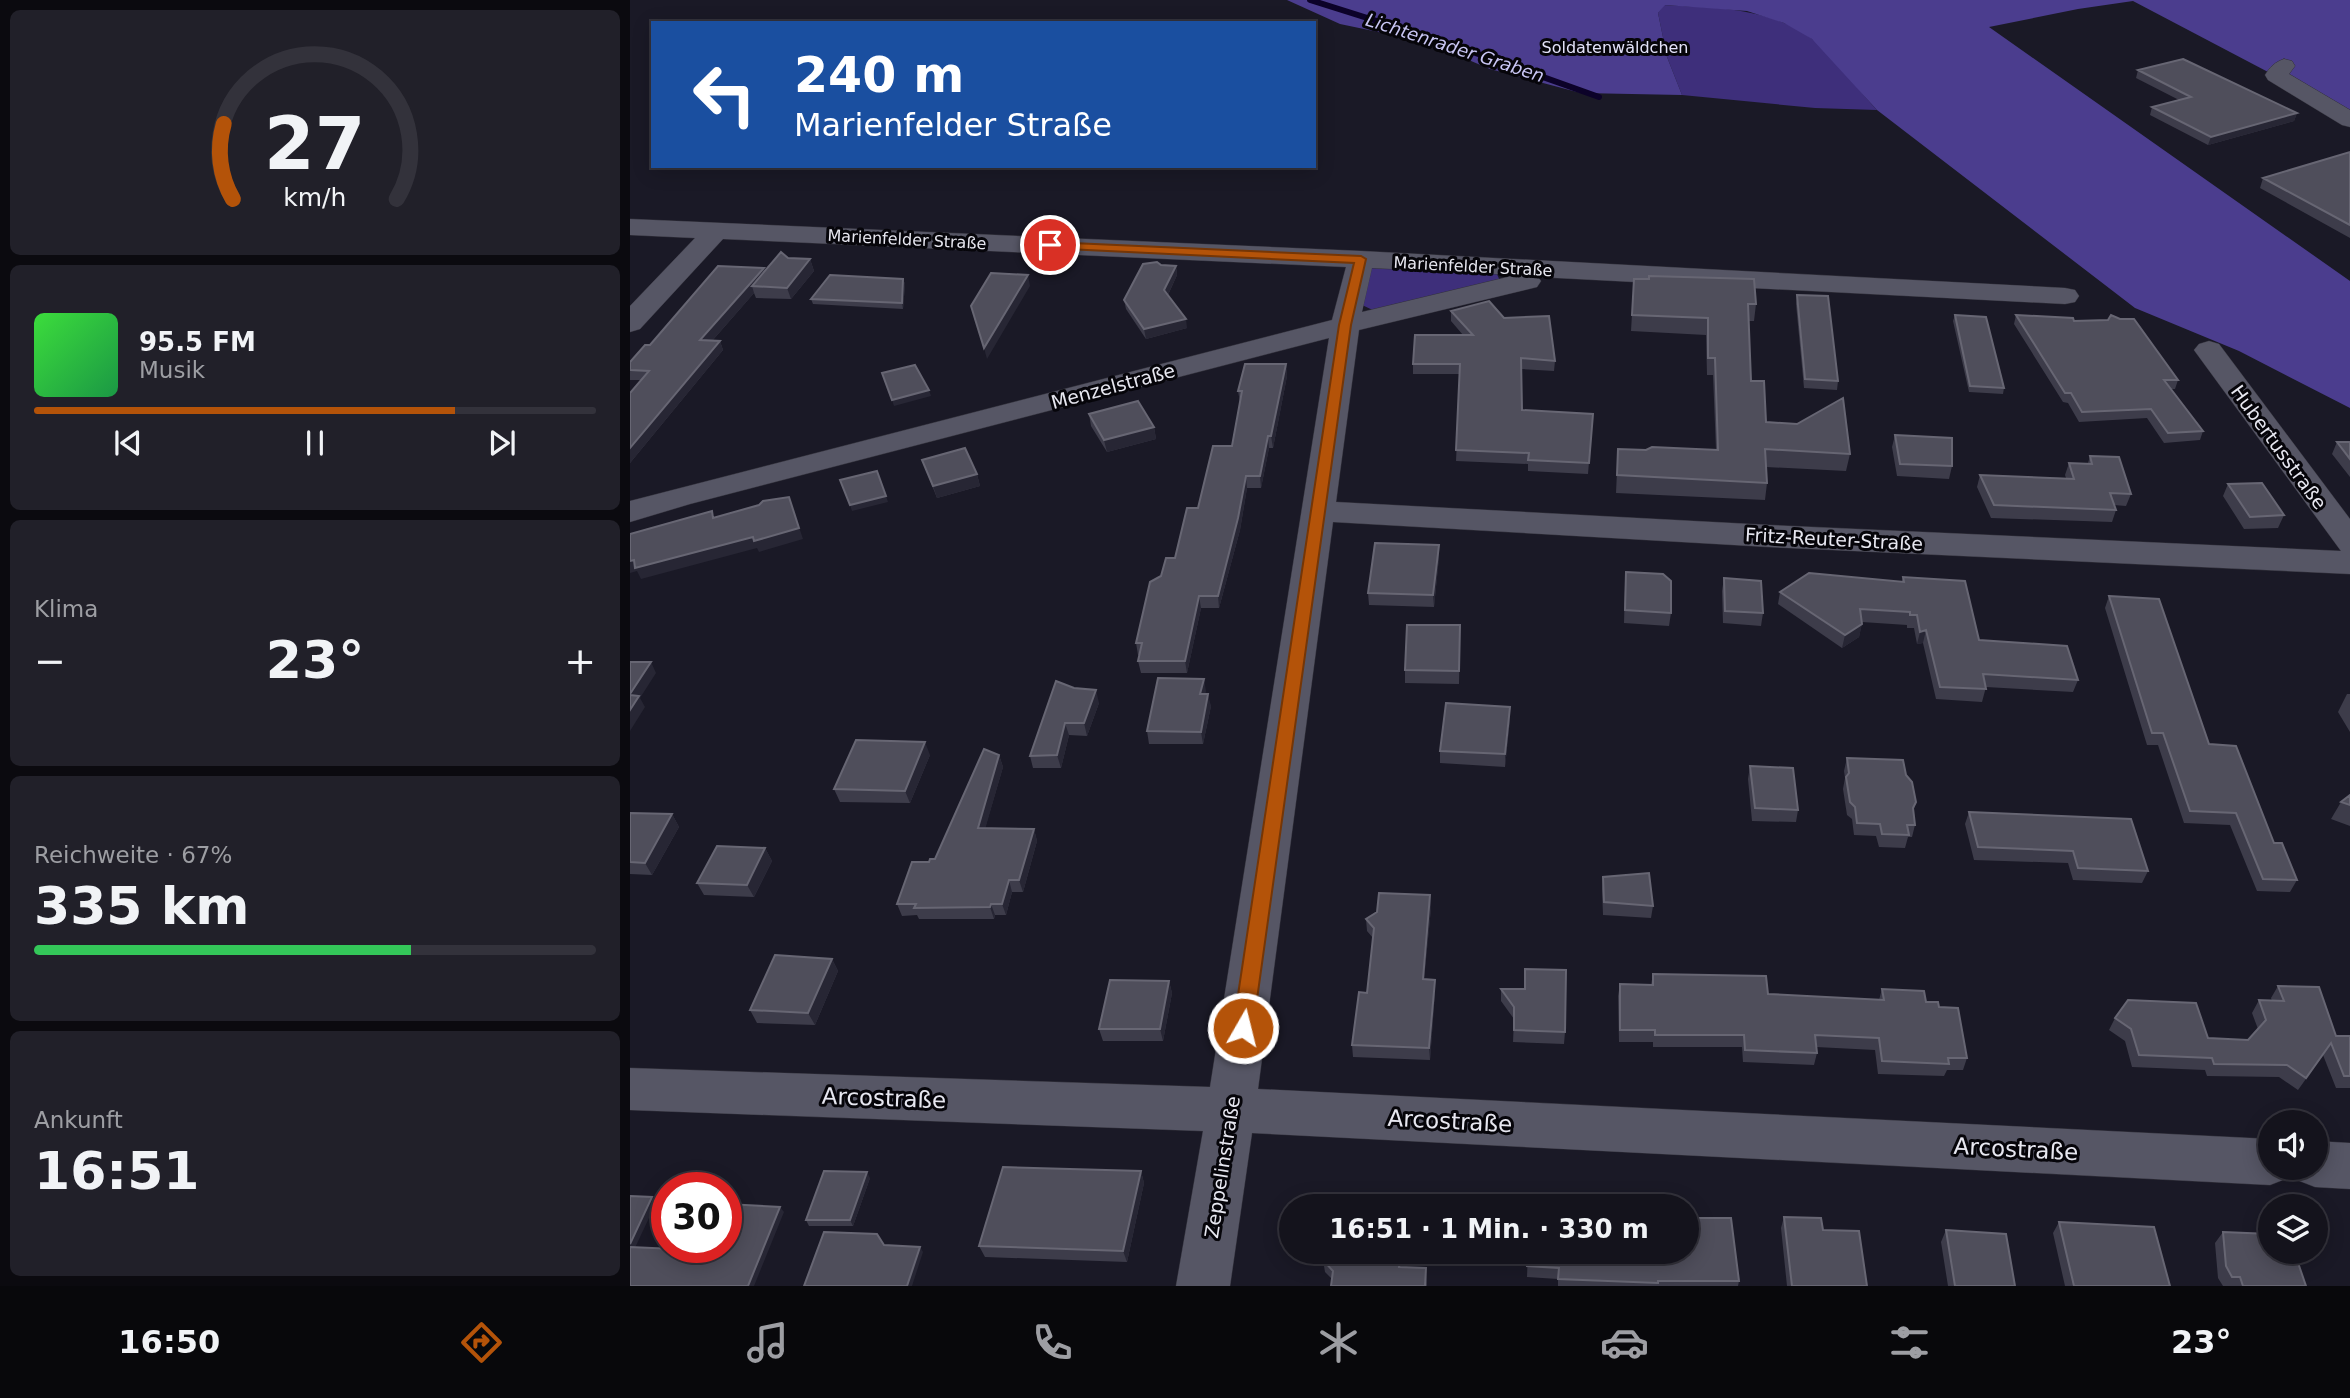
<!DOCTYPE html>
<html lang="de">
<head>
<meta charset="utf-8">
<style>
  body { margin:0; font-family:"DejaVu Sans",sans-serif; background:#212029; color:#f1f3f6; height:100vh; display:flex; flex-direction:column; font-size:26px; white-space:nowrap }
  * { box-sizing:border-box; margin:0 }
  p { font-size:23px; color:#9d9ea3 }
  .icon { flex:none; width:38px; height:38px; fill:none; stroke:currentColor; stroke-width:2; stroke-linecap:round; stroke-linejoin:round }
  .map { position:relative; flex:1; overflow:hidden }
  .details { display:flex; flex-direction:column; gap:10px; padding:10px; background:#0b0a0f; width:630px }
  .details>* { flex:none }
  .banner { position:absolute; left:21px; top:21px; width:665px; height:147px; border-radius:0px; box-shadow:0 4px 18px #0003,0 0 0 2px #33323b; background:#1a4fa0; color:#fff; overflow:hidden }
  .buttons { position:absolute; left:1628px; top:1110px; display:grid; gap:14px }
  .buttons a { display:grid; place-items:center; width:70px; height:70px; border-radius:50%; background:#14131c; box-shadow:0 4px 18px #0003,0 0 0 2px #33323b; font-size:35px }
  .speed { position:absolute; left:21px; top:1172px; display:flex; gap:14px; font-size:35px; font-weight:700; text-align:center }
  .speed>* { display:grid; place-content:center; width:91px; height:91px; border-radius:50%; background:#14131c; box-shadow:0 4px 18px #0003,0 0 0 2px #33323b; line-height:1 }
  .speed .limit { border:10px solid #d22; background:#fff; color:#111 }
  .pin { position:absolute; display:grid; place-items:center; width:60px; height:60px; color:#fff; margin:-30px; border:4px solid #fff; border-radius:50%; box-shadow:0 2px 7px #0007 }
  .me { position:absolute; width:77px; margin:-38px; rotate:8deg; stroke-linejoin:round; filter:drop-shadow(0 0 5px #0008) }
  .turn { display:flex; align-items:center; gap:24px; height:147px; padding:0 28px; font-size:32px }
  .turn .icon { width:91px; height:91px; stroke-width:2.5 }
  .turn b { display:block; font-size:49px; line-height:60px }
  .big { font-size:52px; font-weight:800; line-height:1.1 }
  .details .card { flex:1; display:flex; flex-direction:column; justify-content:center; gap:10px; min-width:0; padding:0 24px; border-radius:10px; background:#212029 }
  .details .dial { align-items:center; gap:0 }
  .dial svg { height:182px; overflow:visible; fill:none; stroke:#33323b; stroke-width:7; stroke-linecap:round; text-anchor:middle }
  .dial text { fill:#f1f3f6; stroke:none }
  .song { display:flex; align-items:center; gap:21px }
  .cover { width:84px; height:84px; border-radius:10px; background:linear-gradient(135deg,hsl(120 70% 55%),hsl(140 70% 35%)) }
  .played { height:7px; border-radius:4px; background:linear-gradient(90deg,#b45309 75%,#33323b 75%) }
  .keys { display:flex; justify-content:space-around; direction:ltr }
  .heat { display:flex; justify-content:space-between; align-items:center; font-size:38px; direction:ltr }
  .charge { height:10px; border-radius:5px; background:linear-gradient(90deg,#34c759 67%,#33323b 0) }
  .trip { position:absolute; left:649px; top:1194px; width:420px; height:70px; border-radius:35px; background:#14131c; box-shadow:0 4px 18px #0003,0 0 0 2px #33323b; font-weight:800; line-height:70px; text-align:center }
  .tab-bar { display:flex; height:112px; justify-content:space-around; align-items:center; background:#08080b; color:#9d9ea3 }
  .tab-bar .icon { width:49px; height:49px }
  .tab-bar .on { color:#b45309 }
  .tab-bar b { font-size:32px; color:#f1f3f6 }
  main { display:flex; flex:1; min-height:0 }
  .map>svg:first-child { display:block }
  .green { fill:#3e2f7b }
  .forest { fill:#4b3d8e }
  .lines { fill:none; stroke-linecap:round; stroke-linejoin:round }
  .stream { stroke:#0c0229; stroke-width:6 }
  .minor-casing { stroke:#33323c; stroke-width:1 }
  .minor { fill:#565665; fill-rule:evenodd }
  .wall { fill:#3d3c4a }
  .shaded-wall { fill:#272634 }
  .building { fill:#4f4e5b; stroke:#676673; stroke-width:2 }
  .route { fill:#b45309; stroke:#753606; stroke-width:2 }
  .labels { text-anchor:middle; stroke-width:6; stroke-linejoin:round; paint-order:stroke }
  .far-park-label { font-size:16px; fill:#e3e2f9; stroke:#06050a }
  .far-street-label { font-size:16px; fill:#e7e7f0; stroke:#06050a }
  .far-water-label { font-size:18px; font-style:italic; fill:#c9c6f4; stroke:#06050a }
  .street-label { font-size:19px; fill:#e7e7f0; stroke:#06050a }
  .near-street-label { font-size:23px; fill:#e7e7f0; stroke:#06050a }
</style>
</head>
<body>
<main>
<section class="details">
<div class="card dial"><svg viewBox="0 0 100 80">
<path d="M14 69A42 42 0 1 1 86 69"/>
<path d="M14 69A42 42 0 0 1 10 36" stroke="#b45309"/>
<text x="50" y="56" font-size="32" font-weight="700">27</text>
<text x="50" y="72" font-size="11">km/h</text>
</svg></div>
<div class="card">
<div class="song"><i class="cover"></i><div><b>95.5 FM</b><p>Musik</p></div></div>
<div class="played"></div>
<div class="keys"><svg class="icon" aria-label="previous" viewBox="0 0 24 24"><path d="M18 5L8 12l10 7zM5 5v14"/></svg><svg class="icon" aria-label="pause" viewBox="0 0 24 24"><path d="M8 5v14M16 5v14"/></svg><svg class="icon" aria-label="next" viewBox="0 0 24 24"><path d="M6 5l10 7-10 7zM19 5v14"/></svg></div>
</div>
<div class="card"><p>Klima</p>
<div class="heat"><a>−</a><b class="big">23°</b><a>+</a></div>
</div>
<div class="card"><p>Reichweite · 67%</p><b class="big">335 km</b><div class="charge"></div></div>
<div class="card"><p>Ankunft</p><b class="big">16:51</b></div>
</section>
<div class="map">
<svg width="1720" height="1286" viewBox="0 0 1720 1286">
  <rect width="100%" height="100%" fill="#1a1926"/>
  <!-- green -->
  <path class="green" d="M1034 5C1085 8 1138 7 1181 38 1202 54 1228 90 1247 110L1185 108 1052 95 1037 57 1028 13Z
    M741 265 866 272 871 283 747 312 732 305Z"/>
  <!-- forest -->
  <path class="forest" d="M657 0H1720V115L1503 1 1448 9 1359 27 1720 281V408L1609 351 1505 308 1247 110 1182 39 1154 23 1117 11 1035 5 1028 13 1037 57 1052 95 951 93 860 69 796 42 710 24Z"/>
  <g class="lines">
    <!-- stream -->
    <path class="stream" d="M680 0 823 45 969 97"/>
    <defs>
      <path id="minor" d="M1654 59 1662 61 1665 66 1659 74 1720 110V127L1712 125 1638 80 1635 75C1640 67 1645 62 1654 59Z
        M0 219 731 251 1435 288 1445 290 1449 296 1445 302 1435 304 908 277 911 281 907 287 729 330 706 502 1139 525 1711 551 1564 350 1569 344 1579 341 1589 344 1720 519V574L1139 547 703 522 628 1089 1640 1139V1167H1685V1141L1720 1143V1189L1685 1187 1667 1180 1662 1169 1658 1178 1640 1185 622 1133 600 1286H546L573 1131 0 1110V1068L580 1087 699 338 60 504 0 522V501L702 320 716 267 93 239 10 329 0 332V306L65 238 0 235ZM742 268 886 275 732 312Z"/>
    </defs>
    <!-- minor casing -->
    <use href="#minor" class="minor-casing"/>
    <!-- minor -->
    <use href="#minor" class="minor"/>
  </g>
  <!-- wall -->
  <path class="wall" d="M1508 70 1667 113 1664 121 1578 145 1520 115 1522 107 1549 100 1506 78Z
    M1720 152V238L1630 188 1633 178Z
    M158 258 180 259 184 271 161 299 126 298 124 293 82 341H90L93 350 0 463V393L11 380H0V362L135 271Z
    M531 265 546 266 547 275 538 295 557 328 516 339 496 309 494 300Z
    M273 279 275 284 273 309 183 304 181 299Z
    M1004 279 1126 304 1124 321H1119L1121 381 1136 422 1220 454 1216 471 1136 467 1137 483 1135 500 986 493 988 449 1016 450H1086L1083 375H1077L1076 335 1001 331Z
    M1167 295 1208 381 1207 390 1174 388 1166 304Z
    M821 311 874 318 925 361 924 371 891 369 892 410 963 414 958 474 898 471V464L826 461 830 374H783V364L833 335 821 321Z
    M1325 315 1374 388 1373 394 1339 392 1323 321Z
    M1386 315 1444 321 1548 380 1545 389H1541L1573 431 1570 440 1534 443 1517 418 1449 422 1438 403 1433 402 1384 324Z
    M656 364 657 376 643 448H639L631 488H617L610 530 589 608H571L557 673H511L508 661 510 655H508L506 643 531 576 545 558 568 508 602 446 610 402 608 391Z
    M459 414 524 427 526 439 477 452 461 426Z
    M1265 435 1322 466 1319 479 1267 476 1262 447Z
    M1707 442H1720V477L1702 454Z
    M1460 456 1501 494 1496 506 1484 505 1486 510 1482 522 1361 518 1347 487 1350 475 1436 478 1435 475 1439 463H1458Z
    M292 460 347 474 350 486 307 498Z
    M1598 484 1654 515 1648 528 1614 529 1593 496Z
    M809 557 804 607 739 605 738 593Z
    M1273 577 1349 640 1448 680 1443 692 1356 687 1352 702 1306 699 1293 643 1287 644 1284 628H1277V625L1232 622 1229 637 1212 648 1148 604 1150 592 1272 581Z
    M1094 578 1133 613 1131 626 1093 623 1092 591Z
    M995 585 1041 613 1039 626 994 623Z
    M1479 596 1579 744 1667 880 1660 892 1627 891 1600 825 1554 823 1528 745H1517L1475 608Z
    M830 637 829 684 775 683V670Z
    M574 679 575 694 581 706 573 744H519L517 731Z
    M426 681 469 703 457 736 439 735 431 768H403L400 756Z
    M1717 694H1720V732L1708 712Z
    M880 719 875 767 810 763V751Z
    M300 755 280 803 210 802 204 789Z
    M369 755 373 767 355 828 404 829 407 841 393 892H382L376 915H365L364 919H289L287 915 272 916 267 904 299 862 305 859Z
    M1217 758 1276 775 1286 802 1283 812 1285 825 1282 837H1278L1275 848 1249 847 1246 836 1224 835 1222 819 1217 815 1213 789 1215 778 1214 771Z
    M1120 766 1168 810 1166 822 1122 821 1118 779Z
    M1720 795V826L1701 819 1711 802Z
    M1339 812 1518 871 1512 883 1443 880 1438 863 1344 860 1335 824Z
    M0 813 42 814 49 827 22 875 0 874Z
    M135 848 142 861 124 897 74 895 67 883Z
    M973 877 1023 906 1021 918 973 915 972 889Z
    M800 895 801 908 794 979 805 992 800 1060 723 1057 722 1045 737 993 743 938 737 931 736 919Z
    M202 959 208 971 185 1025 127 1023 120 1010Z
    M1023 974 1138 994 1249 1000 1252 989 1296 1002 1309 1007 1337 1058 1333 1070H1317L1314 1076 1248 1074 1245 1050 1186 1047 1187 1053 1184 1065 1113 1062 1112 1047H1023V1042H989L988 996 990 984 1021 985Z
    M539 981 542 993 533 1041H473L469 1029Z
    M1648 986 1706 1036H1720V1088H1706L1693 1055 1668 1090 1649 1077 1577 1076 1575 1070 1502 1067 1495 1041 1479 1030 1485 1018 1578 1038 1618 1040 1628 1029 1622 1013 1629 1000 1642 1001 1641 998Z
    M871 989 935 1032 934 1044 883 1042 884 1019 871 1001Z
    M511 1171 514 1183 497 1262 355 1257 349 1246Z
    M240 1178 223 1226H179L176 1220Z
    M1154 1217 1193 1230 1237 1286H1157L1151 1228Z
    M1429 1222 1540 1286H1435L1423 1233Z
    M1316 1230 1385 1286H1318L1311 1242Z
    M1593 1232 1676 1286H1593L1588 1278 1585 1243Z
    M694 1251H772L771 1267 796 1268 797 1286H701L702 1279 695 1272 693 1260Z
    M898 1251 1109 1281 1108 1286H928V1279L897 1277Z"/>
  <!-- shaded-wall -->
  <path class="shaded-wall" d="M1667 113 1664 121 1578 145 1581 137Z
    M180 259 184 271 161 299 157 288Z
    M546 266 547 275 536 299 534 290Z
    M134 268 138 277 122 286 124 293 74 350 70 340Z
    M398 275 400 286 357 359 354 348Z
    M273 279 275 284 273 309 272 303Z
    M556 319 557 328 516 339 514 329Z
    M90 341 93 350 0 463V448Z
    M656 364 657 376 643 448 641 436Z
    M299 390 301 396 264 406 262 400Z
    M524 427 526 439 477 452 474 440Z
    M638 436 639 448 631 488 630 476Z
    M347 474 350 486 307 498 303 486Z
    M616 476 617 488 610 530 589 608 588 596Z
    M256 496 258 502 222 511 220 505Z
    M159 497 173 539 129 552 127 548 11 579 7 571 0 573V561Z
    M809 545V557L804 607 803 595Z
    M569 596 571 608 557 673 555 661Z
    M1232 624 1229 637 1212 648 1215 635Z
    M1296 630 1293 643 1287 644 1290 632Z
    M21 662 26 673 10 698 15 707 0 731V694Z
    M574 679 576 691 573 707 570 694Z
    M466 690 469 703 457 736 454 723Z
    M578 694 581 706 573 744 571 732Z
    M880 707V719L875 767V754Z
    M435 723 439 735 431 768 427 755Z
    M295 742 300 755 280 803 275 791Z
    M369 755 373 767 352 840 348 828Z
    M42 814 49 827 22 875 15 863Z
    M404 829 407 841 393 892 389 880Z
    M135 848 142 861 124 897 117 885Z
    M379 880 382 892 376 915 372 904Z
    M800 895 801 908 793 992V979Z
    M361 904 365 915 364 919 360 907Z
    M202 959 208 971 185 1025 178 1013Z
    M805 980V992L800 1060 799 1048Z
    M539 981 542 993 533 1041 530 1029Z
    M511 1171 514 1183 497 1262 493 1251Z
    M237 1172 240 1178 223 1226 220 1220Z
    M22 1197 26 1203 3 1252 0 1248V1244Z
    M150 1207 154 1212 124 1286H118Z
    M290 1247 293 1252 282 1286H277Z
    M770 1251H772L770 1278 769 1267Z"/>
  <!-- building -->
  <path class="building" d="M1553 59 1667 113 1581 137 1522 107 1561 97 1508 70Z
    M1720 152V225L1633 178Z
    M151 252 158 258 180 259 157 288 122 286Z
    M527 262 531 265 546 266 534 290 556 319 514 329 494 300 513 264Z
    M88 266 134 268 70 340 90 341 0 448V393L19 371 0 370V362L15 345H20Z
    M361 273 398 275 354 348 341 306Z
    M200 275 273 279 272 303 181 299Z
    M1019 276 1124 279 1126 304H1118L1121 381H1134L1136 422 1167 424 1213 398 1220 454 1135 449 1137 483 987 475 988 449 1016 450 1022 447 1088 450 1085 358H1078V318L1002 315 1004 279H1019Z
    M1167 295 1198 296 1208 381 1175 379Z
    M859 301 874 318 919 316 925 361 891 358 892 410 963 414 959 463 898 460 899 453 826 450 830 364H783L785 335H843L821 311Z
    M1325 315 1356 317 1374 388 1340 386Z
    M1386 315 1443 318 1444 321 1478 320 1481 315 1490 319H1504L1548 380H1534L1573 431 1538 433 1521 409 1452 412 1441 393H1435Z
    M615 364H656L641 436H638L630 476H616L608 518 588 596H569L555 661H508L512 643H506L520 582 531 576 536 558H545L557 508H568L583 446H602L612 391H608Z
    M285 365 299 390 262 400 252 373Z
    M508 401 524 427 474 440 459 414Z
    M1265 435 1322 438V466L1270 464Z
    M1707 442H1720V459Z
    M335 448 347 474 303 486 292 460Z
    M1460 456 1489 457 1501 494 1480 493 1486 510 1364 505 1350 475 1444 479 1439 463 1462 464Z
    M247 471 256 496 220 505 210 480Z
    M1632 483 1654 515 1620 517 1598 484Z
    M159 497 169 528 124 541 123 537 5 568 4 560 0 561V534L82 511 83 518 129 505 133 501Z
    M745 543 809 545 803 595 738 593Z
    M996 572 1033 574 1041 581V613L995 610Z
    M1179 573 1274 582 1273 577 1335 581 1349 640 1437 646 1448 680 1353 674 1356 689 1310 687 1296 630 1290 632 1287 615H1280V612L1230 609 1232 624 1215 635 1150 592Z
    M1094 578 1131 581 1133 613 1095 611Z
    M1479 596 1529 599 1579 744 1606 746 1644 843H1652L1667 880 1633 879 1606 813 1560 811 1533 733H1522Z
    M777 625H830L829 671 775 670Z
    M0 662H21L0 694Z
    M528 678 574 679 570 694H578L571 732 517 731Z
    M426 681 444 688 466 690 454 723H435L427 755 400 756Z
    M0 695 9 696 0 710Z
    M816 703 880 707 875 754 810 751Z
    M226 740 295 742 275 791 204 789Z
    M354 749 369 755 348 828 404 829 389 880H379L372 904H361L360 907 284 908 286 904H267L282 862H299L300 859H305Z
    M1217 758 1273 760 1276 775 1282 782 1286 802 1283 808 1285 825H1277L1279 835 1252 834 1250 824 1227 823 1225 807 1220 802 1216 777 1219 773Z
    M1120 766 1163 768 1168 810 1125 808Z
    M1720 795V805L1711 802Z
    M1339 812 1501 819 1518 871 1448 868 1443 851 1348 847Z
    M0 813 42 814 15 863 0 862Z
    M87 846 135 848 117 885 67 883Z
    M1019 873 1023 906 974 902 973 877Z
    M749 893 800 895 793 979 805 980 799 1048 722 1045 729 992 737 993 744 928 736 919 747 912Z
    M145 955 202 959 178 1013 120 1010Z
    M895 969 936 970 935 1032 884 1030V1007L871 989H895Z
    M1023 974 1136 976 1138 994 1254 1000 1252 989 1294 991 1296 1002H1308L1309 1007 1328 1008 1337 1058H1318L1319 1064 1252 1061 1249 1038 1185 1035 1187 1053 1115 1050 1114 1035H1025V1030H990V984L1023 985Z
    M480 980 539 981 530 1029H469Z
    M1648 986 1689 987 1706 1036H1720V1076H1714L1701 1043 1676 1078 1657 1065 1584 1064 1582 1058 1509 1055 1501 1029 1485 1018 1498 1000 1566 1003 1578 1038 1618 1040 1636 1020 1629 1000 1654 1001Z
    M373 1167 511 1171 493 1251 349 1246Z
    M194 1171 237 1172 220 1220H176Z
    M0 1196 22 1197 0 1244Z
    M930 1200 962 1201V1206H930Z
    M96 1204 150 1207 118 1286H0V1247L67 1250 68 1248H96Z
    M1154 1217 1191 1218 1193 1230 1229 1231 1237 1286H1162Z
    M1057 1218H1101L1109 1281H1028V1283L928 1279 929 1268 897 1266 898 1251H1057Z
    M1429 1222 1524 1227 1540 1286H1444Z
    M1316 1230 1376 1234 1385 1286H1325Z
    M194 1232 247 1234 254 1245 290 1247 277 1286H174Z
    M1593 1232 1640 1234V1251H1664L1676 1286H1613L1610 1277H1602L1596 1266Z
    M694 1251H770L769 1267 796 1268 795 1286H701L703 1271 693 1260Z"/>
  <!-- route -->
  <path class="route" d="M420 242 731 256 736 259 721 325 623 1028 620 1034 613 1037 606 1034 603 1028 709 325 724 263 416 248 414 245Z"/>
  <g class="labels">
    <!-- far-park labels -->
    <g class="far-park-label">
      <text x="985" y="53">Soldatenwäldchen</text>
    </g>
    <!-- far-street labels -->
    <g class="far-street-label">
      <text transform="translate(277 239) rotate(3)" y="6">Marienfelder Straße</text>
      <text transform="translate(843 266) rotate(3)" y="6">Marienfelder Straße</text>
    </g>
    <!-- far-water labels -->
    <g class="far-water-label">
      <text transform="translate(825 48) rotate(18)" y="6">Lichtenrader Graben</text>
    </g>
    <!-- street labels -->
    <g class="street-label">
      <text transform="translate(483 386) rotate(-15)" y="7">Menzelstraße</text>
      <text transform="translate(1649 447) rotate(54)" y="7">Hubertusstraße</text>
      <text transform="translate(1204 539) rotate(3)" y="7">Fritz-Reuter-Straße</text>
      <text transform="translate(592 1167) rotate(-81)" y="7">Zeppelinstraße</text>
    </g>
    <!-- near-street labels -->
    <g class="near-street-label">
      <text transform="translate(254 1098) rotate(2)" y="8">Arcostraße</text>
      <text transform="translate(820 1121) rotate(3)" y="8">Arcostraße</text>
      <text transform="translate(1386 1149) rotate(3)" y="8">Arcostraße</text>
    </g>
  </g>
</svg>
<div class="buttons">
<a><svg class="icon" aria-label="sound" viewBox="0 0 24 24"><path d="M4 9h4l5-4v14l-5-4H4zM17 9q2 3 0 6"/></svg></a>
<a><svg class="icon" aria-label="layers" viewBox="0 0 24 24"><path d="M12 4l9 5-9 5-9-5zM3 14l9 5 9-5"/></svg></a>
</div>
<div class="speed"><div class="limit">30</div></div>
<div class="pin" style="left:420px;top:245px;background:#d93025"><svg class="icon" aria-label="arrive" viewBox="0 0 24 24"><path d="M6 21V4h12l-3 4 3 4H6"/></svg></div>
<svg class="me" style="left:613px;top:1028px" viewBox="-20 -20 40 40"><circle r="17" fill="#b45309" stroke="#fff" stroke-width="3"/><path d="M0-11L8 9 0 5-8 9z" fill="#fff"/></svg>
<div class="trip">16:51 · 1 Min. · 330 m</div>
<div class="banner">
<div class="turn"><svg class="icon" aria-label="left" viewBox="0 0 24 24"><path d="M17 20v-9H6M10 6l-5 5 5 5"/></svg><div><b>240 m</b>Marienfelder Straße</div></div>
</div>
</div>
</main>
<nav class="tab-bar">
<b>16:50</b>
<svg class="icon on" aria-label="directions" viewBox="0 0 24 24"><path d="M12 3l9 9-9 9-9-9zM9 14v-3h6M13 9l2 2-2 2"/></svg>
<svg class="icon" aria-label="music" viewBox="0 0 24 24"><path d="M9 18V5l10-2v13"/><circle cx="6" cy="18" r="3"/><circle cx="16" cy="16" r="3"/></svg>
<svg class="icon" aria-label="phone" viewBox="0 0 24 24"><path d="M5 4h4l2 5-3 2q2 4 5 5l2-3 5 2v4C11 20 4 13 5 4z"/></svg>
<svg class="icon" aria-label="climate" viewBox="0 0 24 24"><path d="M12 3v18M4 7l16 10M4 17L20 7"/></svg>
<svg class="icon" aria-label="car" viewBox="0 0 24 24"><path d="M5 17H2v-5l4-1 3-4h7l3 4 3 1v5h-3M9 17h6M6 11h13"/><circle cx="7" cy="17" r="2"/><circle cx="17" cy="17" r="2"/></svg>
<svg class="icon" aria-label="filters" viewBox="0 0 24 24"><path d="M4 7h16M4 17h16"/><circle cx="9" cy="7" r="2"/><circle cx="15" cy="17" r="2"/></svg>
<b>23°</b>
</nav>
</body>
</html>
